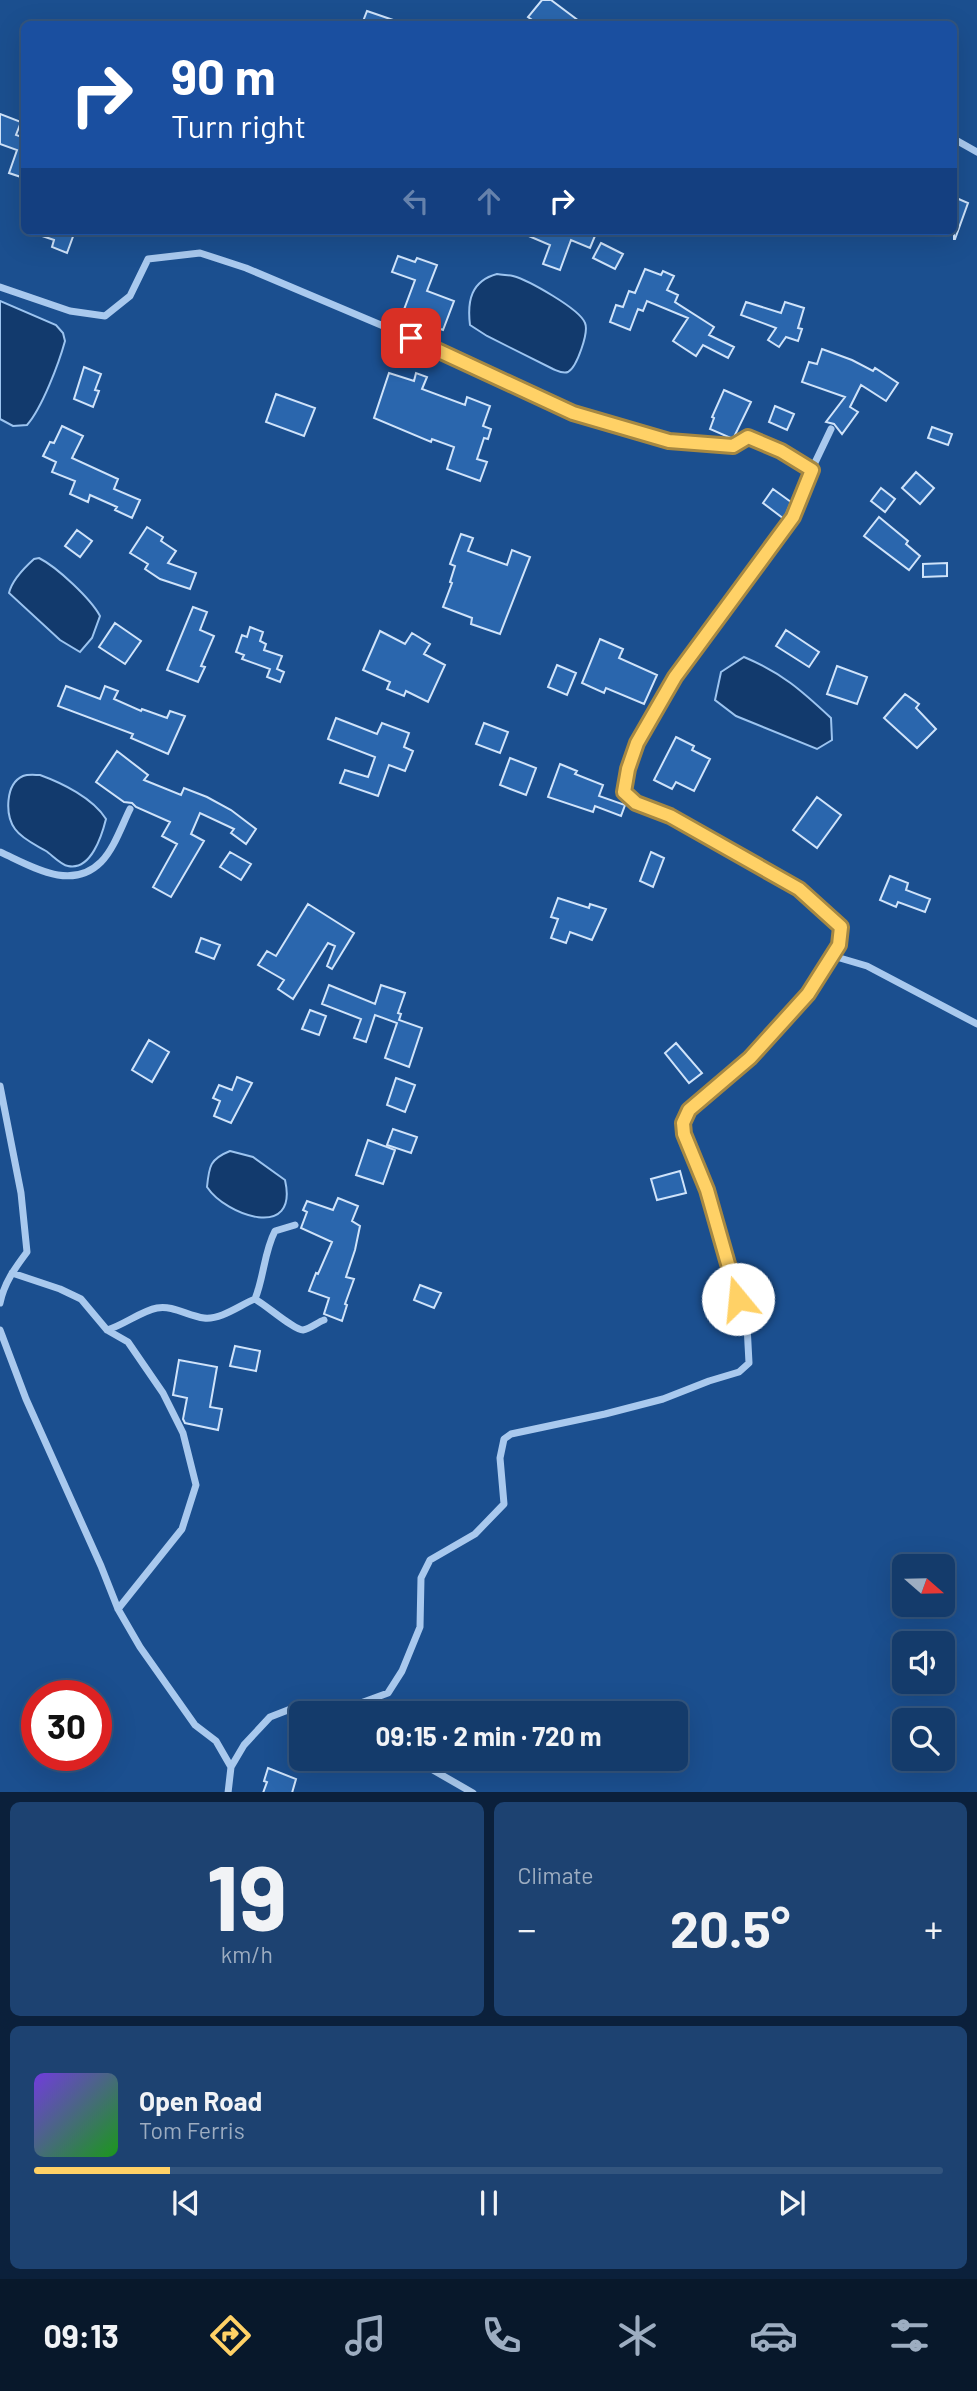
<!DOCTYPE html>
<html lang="en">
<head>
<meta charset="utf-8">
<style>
  body { margin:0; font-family:Barlow,sans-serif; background:#1d4271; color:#f1f3f6; height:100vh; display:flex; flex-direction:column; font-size:26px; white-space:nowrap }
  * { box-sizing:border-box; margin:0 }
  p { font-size:23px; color:#9dadc1 }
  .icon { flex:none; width:38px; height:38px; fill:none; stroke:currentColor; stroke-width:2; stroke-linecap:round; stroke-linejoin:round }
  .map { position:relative; height:1792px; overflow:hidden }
  .side { display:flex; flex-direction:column; gap:10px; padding:10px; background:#0b203b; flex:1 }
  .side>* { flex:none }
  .top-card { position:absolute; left:21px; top:21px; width:936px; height:214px; border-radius:10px; box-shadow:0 7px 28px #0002,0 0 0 2px #33557e; background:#1a4fa0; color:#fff; overflow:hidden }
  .needle { width:46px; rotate:110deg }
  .controls { position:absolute; left:892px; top:1554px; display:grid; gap:14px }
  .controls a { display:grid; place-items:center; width:63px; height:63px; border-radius:10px; background:#143b6b; box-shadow:0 7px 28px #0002,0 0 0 2px #33557e; font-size:35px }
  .speed { position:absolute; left:21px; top:1680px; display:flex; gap:14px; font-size:35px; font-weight:700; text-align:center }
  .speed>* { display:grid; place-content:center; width:91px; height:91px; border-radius:50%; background:#143b6b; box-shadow:0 7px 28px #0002,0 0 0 2px #33557e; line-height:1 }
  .speed .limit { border:10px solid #d22; background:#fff; color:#111 }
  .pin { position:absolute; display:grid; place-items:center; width:60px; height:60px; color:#fff; margin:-30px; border-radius:14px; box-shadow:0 4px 10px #0006 }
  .me { position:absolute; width:77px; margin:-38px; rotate:343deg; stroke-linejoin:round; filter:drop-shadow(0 0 5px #0008) }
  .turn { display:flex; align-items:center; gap:24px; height:147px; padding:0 35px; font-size:32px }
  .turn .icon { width:91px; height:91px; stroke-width:2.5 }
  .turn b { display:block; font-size:49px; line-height:60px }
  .lanes { display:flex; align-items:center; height:66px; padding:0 35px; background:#0003; justify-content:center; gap:35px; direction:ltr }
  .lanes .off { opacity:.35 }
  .big { font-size:52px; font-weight:700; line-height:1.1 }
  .side .widget { flex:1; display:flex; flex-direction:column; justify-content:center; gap:10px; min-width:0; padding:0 24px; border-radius:10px; background:#1d4271 }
  .side .dial { align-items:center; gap:0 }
  .dial b { font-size:91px; line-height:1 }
  .song { display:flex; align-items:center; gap:21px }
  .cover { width:84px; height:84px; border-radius:10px; background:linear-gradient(135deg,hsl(260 70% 55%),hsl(120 70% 35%)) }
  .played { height:7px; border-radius:4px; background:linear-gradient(90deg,#ffd166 15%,#33557e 15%) }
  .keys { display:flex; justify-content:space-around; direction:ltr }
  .heat { display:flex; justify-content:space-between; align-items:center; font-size:38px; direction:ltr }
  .side .tiles { flex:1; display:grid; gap:10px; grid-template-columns:1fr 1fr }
  .widget:last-child { grid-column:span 2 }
  .trip { position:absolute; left:289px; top:1701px; width:399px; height:70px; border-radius:10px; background:#143b6b; box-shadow:0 7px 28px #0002,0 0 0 2px #33557e; font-weight:700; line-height:70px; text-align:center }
  .tabs { display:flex; height:112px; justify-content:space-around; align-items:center; background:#08182b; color:#9dadc1 }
  .tabs .icon { width:49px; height:49px }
  .tabs .current { color:#ffd166 }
  .tabs b { font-size:32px; color:#f1f3f6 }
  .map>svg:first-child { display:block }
  .water { fill:#123a6d; stroke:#9cc4f0; stroke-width:2 }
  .building { fill:#2a66ad; stroke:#cfe3fa; stroke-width:2 }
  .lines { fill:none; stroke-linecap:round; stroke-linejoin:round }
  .minor { stroke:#a9c9ee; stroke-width:7 }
  .route-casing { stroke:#a68842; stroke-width:18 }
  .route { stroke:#ffd166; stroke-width:12 }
</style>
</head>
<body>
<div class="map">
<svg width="977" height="1793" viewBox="0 0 977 1793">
  <rect width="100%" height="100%" fill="#1b4f8f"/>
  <!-- water -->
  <path class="water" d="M497 274C502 275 508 275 513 276 528 280 580 309 585 323 589 332 577 367 568 372 563 374 558 371 553 369L487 336 470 325C467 301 471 281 497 274Z
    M0 301 56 325 63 333 65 341C59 363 42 408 27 425L13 426 0 419Z
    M39 558C57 567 91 599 100 616L92 638 80 652 60 640 9 593C12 580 24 568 34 559Z
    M744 657C782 673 801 690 831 718L832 740 817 749 736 716 715 700 721 672Z
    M40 775C62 783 93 798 106 819 102 835 91 871 68 866 61 865 52 855 46 851 36 845 22 839 15 829 5 815 5 784 23 776 28 774 35 775 40 775Z
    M230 1151 253 1157 285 1180C299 1241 226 1216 207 1187 209 1166 210 1159 230 1151Z"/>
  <!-- building -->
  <path class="building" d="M542 0H551L583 24H538L528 17Z
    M367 11 402 23V24H362Z
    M0 114 21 122 16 135 22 137 24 134V178L9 173 17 150 0 144Z
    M954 197 968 203 955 239H954Z
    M34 231H75L67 253 52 247 54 240 33 233Z
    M517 231H597L590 248 571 240 560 270 543 264 550 245Z
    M601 243 623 254 615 269 593 258Z
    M398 256 415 262 417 258 437 265 427 291 454 301 443 330 402 315 415 280 392 272Z
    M645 269 661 275 663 271 674 276 667 290 678 295 675 302 714 327 709 335 734 347 728 358 703 345 696 356 673 341 688 318 647 301 643 311 638 309 630 330 610 322 616 305 623 307 629 291 635 293Z
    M746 302 781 313 785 302 804 308 798 328 802 329 798 341 786 337 779 347 768 340 776 328 741 315Z
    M822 349 852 360 873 371 875 368 898 383 886 401 861 385 850 407 858 412 842 434 834 424 826 422 845 397 802 382 809 362 817 364Z
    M84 367 101 374 95 390 99 391 93 407 74 399Z
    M389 373 414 381 416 373 427 377 422 389 465 405 467 397 490 406 483 426 491 429 488 439 484 438 477 459 487 462 480 481 447 469 454 447 432 439 431 442 374 418Z
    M724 390 751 402 733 439 710 429 714 418 712 417Z
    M276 394 315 408 304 436 266 422Z
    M775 406 794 414 787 430 769 422Z
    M62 426 83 436 72 458 118 479 114 489 140 500 132 518 115 510 117 507 90 495 88 502 70 494 75 481 52 472 56 462 43 456 50 442 54 443Z
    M932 427 952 434 948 445 928 438Z
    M916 472 934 488 920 504 902 488Z
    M881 488 895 499 885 512 871 501Z
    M773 489 791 502 784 519 763 503Z
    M879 517 908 541 906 544 920 556 909 570 864 536Z
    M147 527 163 537 161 541 176 551 168 563 196 573 190 589 160 579 145 569 148 564 130 553Z
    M77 530 92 541 80 557 65 546Z
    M461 534 473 538 468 551 507 565 512 550 530 557 500 634 471 624 472 618 443 607 452 583 450 582 455 566 450 564Z
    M947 563V576L923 577V564Z
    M193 607 207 612 200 630 214 636 201 666 205 667 198 682 167 670Z
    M115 623 141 641 125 664 99 647Z
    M250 627 263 632 260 641 266 644 264 650 282 656 277 669 284 672 280 682 267 677 270 669 242 659 244 655 236 652 242 635 247 637Z
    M786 630 819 652 809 667 776 646Z
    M380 631 405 644 412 633 430 644 424 654 445 665 428 702 406 691 404 696 387 689 390 682 363 670Z
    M600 639 623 649 619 658 657 675 644 704 606 688 604 693 582 683Z
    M557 665 576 673 567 695 548 687Z
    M837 666 867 677 857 704 827 694Z
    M66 686 100 699 105 686 118 691 114 699 141 711 142 709 167 718 170 711 185 716 168 754 131 738 133 734 58 706Z
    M905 694 919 704 916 708 936 729 917 748 884 718Z
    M336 718 377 734 382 723 409 733 404 747 413 751 405 771 389 765 378 796 340 783 345 770 368 777 375 757 328 739Z
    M484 723 508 732 500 753 476 744Z
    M676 737 694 746 692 750 710 759 694 791 676 782 672 789 654 780Z
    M117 751 148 775 144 780 181 795 184 788 207 797 231 810 256 829 246 844 231 833 234 829 200 813 191 834 204 841 171 897 153 887 177 844 162 836 170 822 136 807 132 803 124 802 96 782Z
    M510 758 536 768 526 795 500 785Z
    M560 764 577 771 575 774 603 785 599 796 625 805 621 816 595 806 593 812 548 797Z
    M817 797 841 815 817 848 793 830Z
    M230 852 251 864 241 880 220 867Z
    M651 852 664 858 653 887 640 881Z
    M890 876 908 883 906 890 930 899 925 912 898 902 896 907 880 900Z
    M558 898 589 908 590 904 606 909 592 940 570 932 566 943 551 938 558 919 551 917Z
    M308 904 354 933 332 969 327 966 335 946 328 943 293 999 278 989 284 980 258 965 267 951 276 956Z
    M201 938 220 945 214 959 196 952Z
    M329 985 375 1004 381 985 405 993 398 1013 401 1014 399 1020 422 1028 409 1067 385 1058 397 1023 375 1015 366 1042 354 1038 361 1019 322 1004Z
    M310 1010 326 1016 319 1035 302 1029Z
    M149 1040 169 1052 152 1082 132 1070Z
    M676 1043 702 1073 689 1083 665 1053Z
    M237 1077 252 1083 231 1123 214 1116 220 1101 213 1098 219 1085 232 1090Z
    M396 1078 415 1085 405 1112 387 1105Z
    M393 1129 417 1137 411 1153 387 1145Z
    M368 1140 395 1150 383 1184 356 1175Z
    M680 1171 686 1193 657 1200 651 1179Z
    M338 1198 358 1206 352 1221 360 1226 355 1250 346 1277 354 1279 345 1304 347 1305 342 1321 324 1314 329 1298 309 1291 316 1273 318 1274 332 1242 301 1228 307 1212 303 1210 307 1201 333 1210Z
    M420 1285 441 1293 434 1308 414 1300Z
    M235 1346 260 1351 256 1371 230 1366Z
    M179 1360 217 1367 210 1407 222 1409 218 1430 185 1423 183 1419 187 1398 173 1395Z
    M268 1768 296 1779 292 1793H263L267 1782 264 1781Z"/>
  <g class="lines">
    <!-- minor -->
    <path class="minor" d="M954 139 977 152
      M0 287 70 311 105 316 130 296 148 259 200 253 246 268 388 328 573 413 669 441 733 446 748 437 781 451 812 470
      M0 852C31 866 71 892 101 862 114 849 122 825 130 809
      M833 956 867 966 977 1024
      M0 1086 21 1193 27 1252C15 1268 4 1283 0 1303
      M12 1273 60 1289 81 1299 107 1330 128 1342 163 1393 183 1433 196 1485 182 1529 118 1609
      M255 1299C264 1277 264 1252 275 1231L295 1225
      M0 1330 26 1399 101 1566 118 1609 140 1647 195 1725 216 1741 231 1767 228 1793
      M107 1330C124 1325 141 1311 157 1308 173 1305 188 1316 204 1318 221 1320 240 1305 255 1299 266 1305 294 1330 303 1330 310 1329 318 1322 324 1320
      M372 1699 376 1713
      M419 1759 433 1770 473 1793
      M231 1767 244 1745 270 1717 306 1703 347 1708 388 1693 402 1671 420 1627 421 1578 430 1560 475 1534 504 1504 500 1458 504 1439 511 1434 605 1414 663 1399 709 1381 739 1372 749 1363 747 1325 707 1190 684 1134 683 1123 689 1110 750 1058 808 994 839 945 841 927 799 889 670 816 636 803 624 792C634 727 678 673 715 622 741 587 767 552 793 517L801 492 831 429"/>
  </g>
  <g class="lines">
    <defs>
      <path id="route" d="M411 338 573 413 669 441 733 446 748 437 781 451 812 470 793 517 675 677 637 743 628 769 624 792 636 803 670 816 799 889 841 927 839 945 808 994 750 1058 689 1110 683 1123 684 1134 707 1190 738 1299"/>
    </defs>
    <!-- route casing -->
    <use href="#route" class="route-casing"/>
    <!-- route -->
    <use href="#route" class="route"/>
  </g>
</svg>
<div class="controls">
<a><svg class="needle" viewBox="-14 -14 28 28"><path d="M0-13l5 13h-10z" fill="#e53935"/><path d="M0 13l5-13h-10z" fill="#9dadc1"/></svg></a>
<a><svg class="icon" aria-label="sound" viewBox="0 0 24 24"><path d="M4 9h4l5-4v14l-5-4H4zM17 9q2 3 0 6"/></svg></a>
<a><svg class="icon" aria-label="search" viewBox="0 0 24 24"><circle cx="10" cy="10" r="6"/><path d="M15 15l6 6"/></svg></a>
</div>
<div class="speed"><div class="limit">30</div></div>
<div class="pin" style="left:411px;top:338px;background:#d93025"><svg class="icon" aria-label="arrive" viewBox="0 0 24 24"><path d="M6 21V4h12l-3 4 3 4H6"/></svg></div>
<svg class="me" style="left:738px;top:1299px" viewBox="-20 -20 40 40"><circle r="19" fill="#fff"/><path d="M0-13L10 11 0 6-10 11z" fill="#ffd166"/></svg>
<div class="trip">09:15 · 2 min · 720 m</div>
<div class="top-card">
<div class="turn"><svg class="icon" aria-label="right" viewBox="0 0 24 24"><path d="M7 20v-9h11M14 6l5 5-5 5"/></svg><div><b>90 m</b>Turn right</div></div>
<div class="lanes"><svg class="icon off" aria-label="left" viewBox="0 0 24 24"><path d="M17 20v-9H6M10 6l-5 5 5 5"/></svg><svg class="icon off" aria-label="ahead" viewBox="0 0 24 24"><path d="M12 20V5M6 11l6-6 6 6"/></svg><svg class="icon" aria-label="right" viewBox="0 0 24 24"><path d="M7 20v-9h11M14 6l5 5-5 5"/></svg></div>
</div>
</div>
<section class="side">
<div class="tiles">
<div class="widget dial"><b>19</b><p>km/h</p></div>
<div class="widget"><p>Climate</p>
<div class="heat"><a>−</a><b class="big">20.5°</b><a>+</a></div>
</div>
<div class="widget">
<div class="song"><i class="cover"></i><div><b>Open Road</b><p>Tom Ferris</p></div></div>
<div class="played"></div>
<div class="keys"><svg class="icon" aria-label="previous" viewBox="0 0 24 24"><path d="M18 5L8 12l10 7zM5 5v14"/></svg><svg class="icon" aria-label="pause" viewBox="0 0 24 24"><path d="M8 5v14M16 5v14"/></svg><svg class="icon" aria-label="next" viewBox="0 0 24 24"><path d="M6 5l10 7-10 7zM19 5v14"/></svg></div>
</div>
</div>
</section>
<nav class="tabs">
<b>09:13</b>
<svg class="icon current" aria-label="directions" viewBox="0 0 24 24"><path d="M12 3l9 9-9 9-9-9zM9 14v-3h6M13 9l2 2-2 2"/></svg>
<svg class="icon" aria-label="music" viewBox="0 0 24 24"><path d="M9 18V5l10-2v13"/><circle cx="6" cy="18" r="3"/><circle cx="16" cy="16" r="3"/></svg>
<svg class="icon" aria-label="phone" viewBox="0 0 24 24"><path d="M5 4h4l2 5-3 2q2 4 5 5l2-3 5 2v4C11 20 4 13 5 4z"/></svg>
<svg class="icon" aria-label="climate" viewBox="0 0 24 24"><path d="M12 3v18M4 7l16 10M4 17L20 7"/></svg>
<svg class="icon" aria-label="car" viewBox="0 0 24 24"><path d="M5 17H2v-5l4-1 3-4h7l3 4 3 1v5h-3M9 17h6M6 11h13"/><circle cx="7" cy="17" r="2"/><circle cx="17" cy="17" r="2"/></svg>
<svg class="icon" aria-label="filters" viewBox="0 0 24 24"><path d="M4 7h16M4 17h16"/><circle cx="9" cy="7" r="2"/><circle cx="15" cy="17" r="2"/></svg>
</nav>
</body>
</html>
